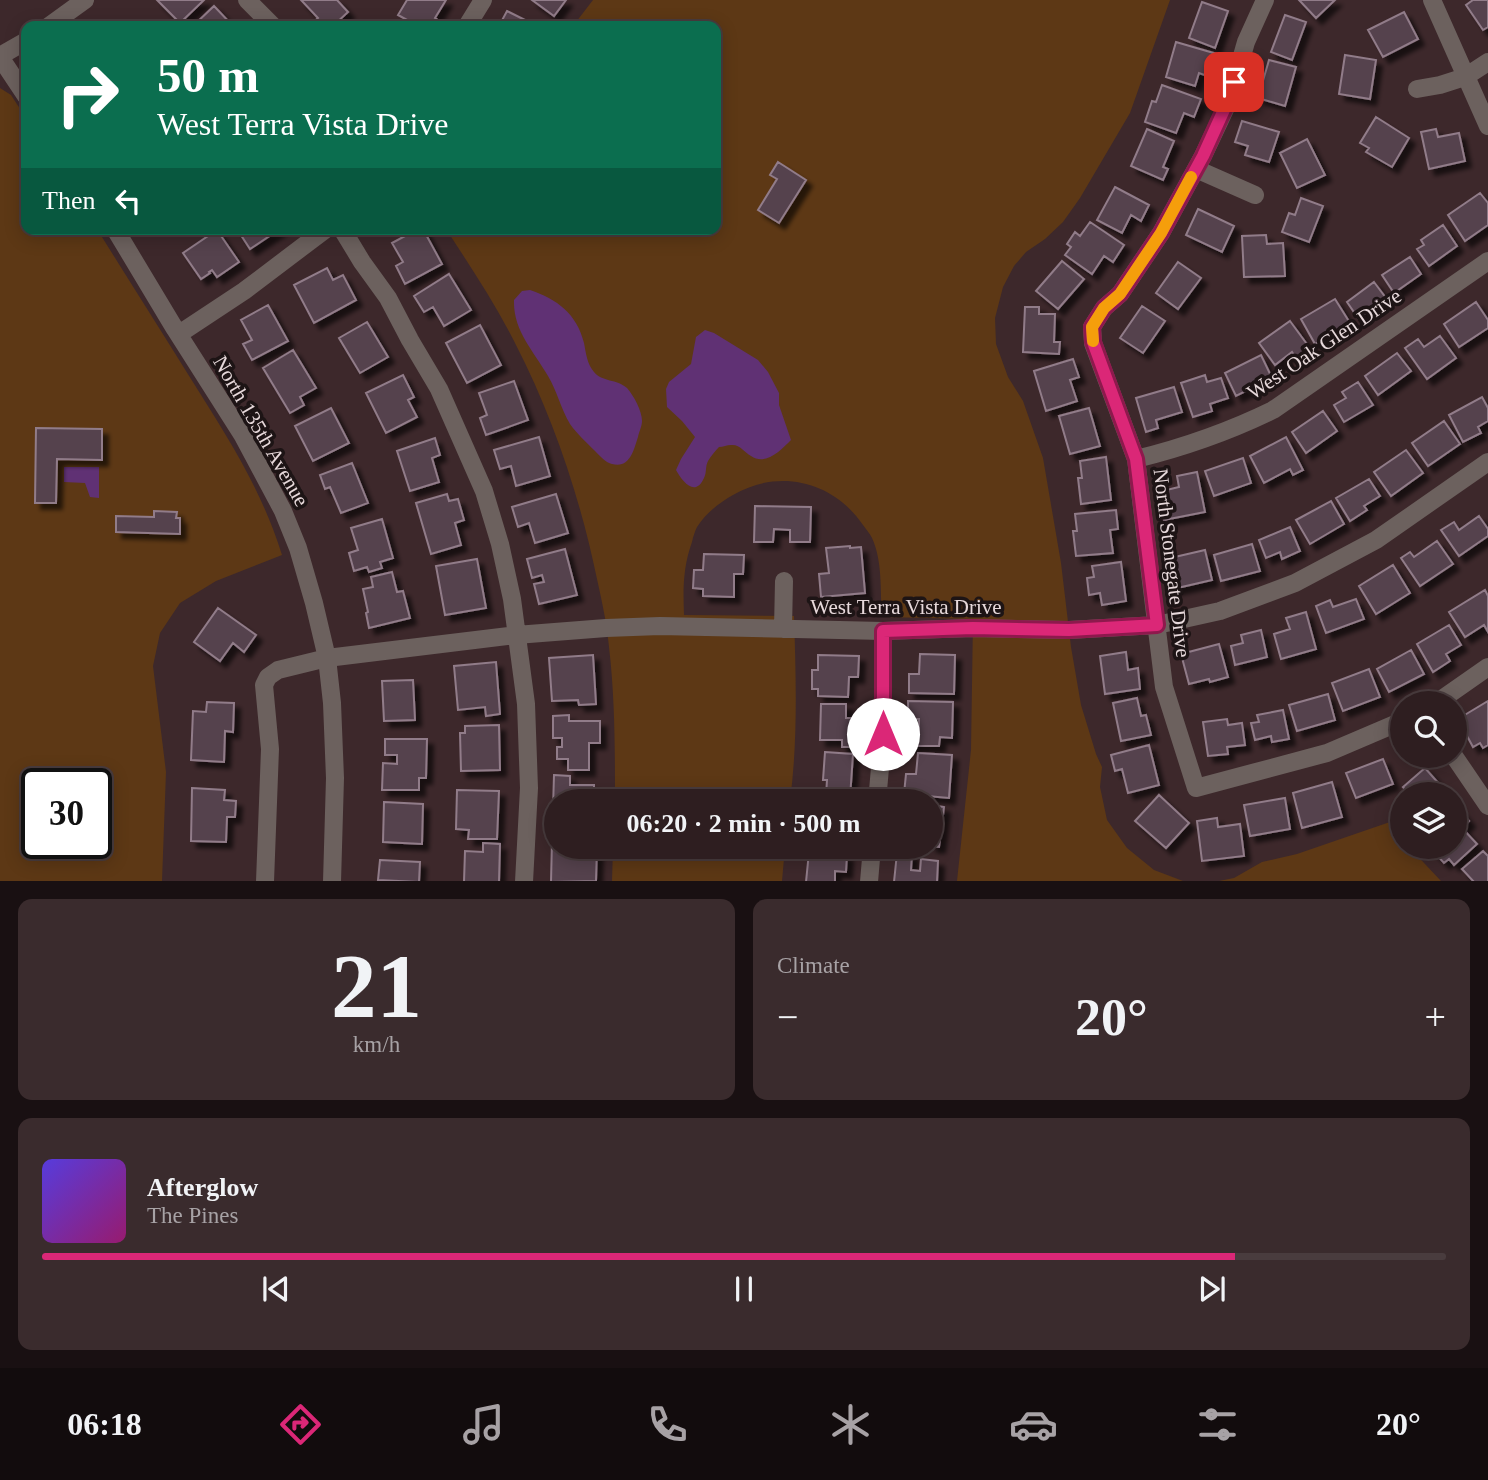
<!DOCTYPE html>
<html lang="en">
<head>
<meta charset="utf-8">
<style>
  body { margin:0; font-family:"Times New Roman",serif; background:#3a2b2d; color:#f1f3f6; height:100vh; display:flex; flex-direction:column; font-size:26px; white-space:nowrap }
  * { box-sizing:border-box; margin:0 }
  p { font-size:23px; color:#a7a2a5 }
  .icon { flex:none; width:38px; height:38px; fill:none; stroke:currentColor; stroke-width:2; stroke-linecap:round; stroke-linejoin:round }
  .map { position:relative; height:881px; overflow:hidden }
  .sheet { display:flex; flex-direction:column; gap:18px; padding:18px; background:#191012; flex:1 }
  .sheet>* { flex:none }
  .top-card { position:absolute; left:21px; top:21px; width:700px; height:214px; border-radius:14px; box-shadow:0 4px 18px #0003,0 0 0 2px #493c3e; background:#0b6e4f; color:#fff; overflow:hidden }
  .fabs { position:absolute; left:1390px; top:691px; display:grid; gap:14px }
  .fabs a { display:grid; place-items:center; width:77px; height:77px; border-radius:50%; background:#2e1e20; box-shadow:0 4px 18px #0003,0 0 0 2px #493c3e; font-size:35px }
  .speed { position:absolute; left:21px; top:768px; display:flex; gap:14px; font-size:35px; font-weight:700; text-align:center }
  .speed>* { display:grid; place-content:center; width:91px; height:91px; border-radius:50%; background:#2e1e20; box-shadow:0 4px 18px #0003,0 0 0 2px #493c3e; line-height:1 }
  .speed .limit { border:4px solid #111; border-radius:10px; background:#fff; color:#111 }
  .pin { position:absolute; display:grid; place-items:center; width:60px; height:60px; color:#fff; margin:-30px; border-radius:14px; box-shadow:0 4px 10px #0006 }
  .me { position:absolute; width:77px; margin:-38px; rotate:0deg; stroke-linejoin:round; filter:drop-shadow(0 0 5px #0008) }
  .turn { display:flex; align-items:center; gap:24px; height:147px; padding:0 21px; font-size:32px }
  .turn .icon { width:91px; height:91px; stroke-width:2.5 }
  .turn b { display:block; font-size:49px; line-height:60px }
  .then { display:flex; align-items:center; height:66px; padding:0 21px; background:#0003; gap:14px; font-size:26px }
  .big { font-size:52px; font-weight:700; line-height:1.1 }
  .sheet .widget { flex:1; display:flex; flex-direction:column; justify-content:center; gap:10px; min-width:0; padding:0 24px; border-radius:14px; background:#3a2b2d }
  .sheet .dial { align-items:center; gap:0 }
  .dial b { font-size:91px; line-height:1 }
  .song { display:flex; align-items:center; gap:21px }
  .cover { width:84px; height:84px; border-radius:10px; background:linear-gradient(135deg,hsl(250 70% 55%),hsl(320 70% 35%)) }
  .played { height:7px; border-radius:4px; background:linear-gradient(90deg,#db2777 85%,#493c3e 85%) }
  .keys { display:flex; justify-content:space-around; direction:ltr }
  .heat { display:flex; justify-content:space-between; align-items:center; font-size:38px; direction:ltr }
  .sheet .tiles { flex:1; display:grid; gap:18px; grid-template-columns:1fr 1fr }
  .widget:last-child { grid-column:span 2 }
  .trip { position:absolute; left:544px; top:789px; width:399px; height:70px; border-radius:35px; background:#2e1e20; box-shadow:0 4px 18px #0003,0 0 0 2px #493c3e; font-weight:700; line-height:70px; text-align:center }
  .tabs { display:flex; height:112px; justify-content:space-around; align-items:center; background:#120c0d; color:#a7a2a5 }
  .tabs .icon { width:49px; height:49px }
  .tabs .current { color:#db2777 }
  .tabs b { font-size:32px; color:#f1f3f6 }
  .map>svg:first-child { display:block }
  .green { fill:#5d3815; fill-rule:evenodd }
  .water { fill:#603174 }
  .building { fill:#55424e; stroke:#917c89; stroke-width:2; filter:url(#shadow) }
  .lines { fill:none; stroke-linecap:round; stroke-linejoin:round }
  .minor { stroke:#6c615e; stroke-width:18 }
  .route-casing { stroke:#8e194d; stroke-width:18 }
  .route { stroke:#db2777; stroke-width:12 }
  .slow { stroke:#f59e0b; stroke-width:12 }
  .labels { text-anchor:middle; stroke-width:7; stroke-linejoin:round; paint-order:stroke }
  .street-label { font-size:21px; fill:#e7d9db; stroke:#1d1415 }
</style>
</head>
<body>
<div class="map">
<svg width="1488" height="882" viewBox="0 0 1488 882">
  <defs>
    <filter id="shadow"><feDropShadow dx="6" dy="6" stdDeviation="2" flood-color="#0009"/></filter>
  </defs>
  <rect width="100%" height="100%" fill="#3d282b"/>
  <!-- green -->
  <path class="green" d="M593 0H1170L1130 113 1080 198 1063 222 1045 239 1026 252 1014 266 1003 287 995 318 996 344 1008 377 1023 401 1043 458 1061 563 1071 647 1081 705 1096 754 1102 767 1100 787 1107 820 1127 848 1154 870 1183 881H957L971 750 973 619 882 617C880 592 883 562 872 538 870 534 866 529 863 525 833 481 779 468 733 495 719 503 706 513 697 527 695 531 693 537 692 542 683 567 683 589 684 615L794 616C796 678 798 740 790 801H615C615 750 615 698 609 647 607 624 602 602 597 579 580 497 553 417 515 343 495 303 470 266 446 229H716V26H573Z
    M0 88 11 95 26 118V229H97C128 279 160 329 191 379 228 438 261 488 282 555L216 581 180 603 160 633 153 666 166 772 162 881 0 882ZM37 784H96V844H37Z
    M1390 822 1402 837V847H1409L1441 881H1219L1234 878 1262 862 1297 854Z
    M613 847H785L782 881H612Z"/>
  <!-- water -->
  <path class="water" d="M530 290C557 299 577 314 584 343 586 353 587 364 594 372 602 382 617 379 627 388 634 396 642 411 642 421 642 426 639 432 638 437 634 449 630 469 612 464 606 463 600 456 595 451 587 443 577 434 570 424 561 409 557 391 548 376 534 351 513 331 514 300L522 291Z
    M705 330 714 333 758 360 768 372 779 393V405L791 440C781 450 766 466 751 456 744 452 740 444 731 445 727 445 723 447 719 447 715 451 711 456 708 461 705 467 707 472 704 478 695 498 682 481 676 470L681 459 695 437 682 421 667 407 666 389 669 382 691 364 696 337Z
    M64 467H99V498L90 497 85 483 64 482Z"/>
  <!-- building -->
  <path class="building" d="M157 0H204L180 23Z
    M301 0H337L348 12 333 26H310L318 18Z
    M407 0H446L435 18 441 22 439 26H418L398 15Z
    M532 0H566L554 16Z
    M1299 0H1335L1316 18Z
    M1473 0H1488V27L1483 30 1466 5Z
    M1202 2 1228 11 1215 48 1189 38Z
    M214 6 233 26H193Z
    M507 11 537 26H499Z
    M1404 12 1418 39 1383 57 1368 30Z
    M1285 15 1306 22 1292 60 1271 52Z
    M1176 42 1217 54 1210 77 1199 73 1195 86 1166 77Z
    M1345 55 1376 60 1370 99 1339 94Z
    M1269 60 1296 67 1285 106 1258 98Z
    M1162 85 1201 99 1194 117 1184 113 1176 133 1145 122 1152 101 1156 102Z
    M1376 117 1409 138 1392 167 1366 152 1369 148 1360 143Z
    M1242 121 1279 132 1269 162 1245 155 1248 146 1235 142Z
    M1147 129 1174 141 1163 167 1168 169 1163 180 1131 166Z
    M1436 129 1438 137 1459 133 1465 161 1429 169 1421 132Z
    M1307 139 1325 175 1297 188 1280 153Z
    M778 162 806 180 779 223 758 210 777 179 770 175Z
    M1115 187 1149 205 1141 221 1131 215 1122 233 1097 220Z
    M1480 193 1488 203V225L1465 241 1448 215Z
    M1301 198 1323 206 1309 242 1282 232 1289 213 1295 215Z
    M1198 209 1234 226 1222 252 1186 235Z
    M1090 222 1124 245 1113 262 1104 256 1092 274 1065 255 1071 247 1067 244 1075 232 1080 236Z
    M1443 225 1457 246 1429 266 1417 249 1424 245 1421 240Z
    M237 229H280L250 249Z
    M418 229H423L442 264 405 284 396 266 403 262 392 243Z
    M217 230 239 262 217 277 212 270 209 272 210 273 201 279 183 253Z
    M1266 235 1267 244 1283 243 1285 276 1244 277 1242 236Z
    M1410 257 1421 274 1394 293 1382 275Z
    M1062 261 1084 279 1058 309 1036 291Z
    M1178 262 1201 278 1178 309 1156 293Z
    M327 268 333 280 343 275 356 300 314 323 294 285Z
    M449 274 471 310 444 326 433 307 424 312 414 296Z
    M1374 282 1386 298 1358 318 1347 302Z
    M1335 299 1350 323 1315 344 1301 319Z
    M1476 302 1488 320V328L1459 347 1444 324Z
    M268 305 288 341 252 360 243 344 252 340 241 320Z
    M1142 306 1165 321 1143 353 1120 338Z
    M1025 307H1039V314H1055L1054 342H1060L1059 354 1023 352Z
    M1290 321 1312 351 1298 361 1292 352 1275 365 1259 343Z
    M367 322 388 357 360 373 339 338Z
    M480 325 501 365 467 383 446 343Z
    M1440 336 1456 358 1427 379 1405 348 1418 339 1424 347Z
    M293 350 316 388 300 397 304 405 290 413 263 368Z
    M1397 353 1411 371 1378 395 1365 376Z
    M1261 355 1272 378 1236 396 1225 373Z
    M1073 359 1079 377 1070 380 1077 401 1046 411 1034 371Z
    M403 375 414 397 408 400 417 417 386 433 366 393Z
    M1205 375 1207 382 1221 378 1228 398 1210 404 1212 411 1193 417 1181 383Z
    M514 381 528 420 486 435 480 418 487 415 479 393Z
    M1358 382 1373 405 1344 422 1334 405 1346 398 1342 392Z
    M1174 387 1182 412 1156 420 1158 428 1146 432 1136 398Z
    M1482 397 1488 408V421L1478 427 1481 433 1463 442 1449 415Z
    M331 408 349 443 313 461 295 426Z
    M1089 408 1100 446 1070 454 1059 416Z
    M1323 411 1337 431 1306 453 1292 432Z
    M1444 421 1460 444 1428 466 1412 443Z
    M36 428 102 429V460L57 459 56 503H35Z
    M539 437 550 476 516 486 511 466 500 469 494 450Z
    M1286 437 1303 470 1293 475 1290 469 1264 483 1250 456Z
    M435 438 440 455 432 458 439 482 410 491 397 451Z
    M1406 450 1423 473 1391 496 1374 472Z
    M1106 457 1111 500 1081 504 1078 478H1082L1080 461Z
    M1243 458 1251 483 1214 496 1205 471Z
    M352 463 368 503 341 513 330 487 325 489 320 475Z
    M1197 472 1205 512 1164 520 1158 492 1179 487 1177 476Z
    M1369 479 1380 496 1364 506 1367 510 1350 521 1336 498Z
    M447 494 449 501 458 499 464 520 455 523 461 545 431 554 416 503Z
    M556 494 568 533 535 543 529 523 518 527 512 507Z
    M1331 501 1344 524 1310 544 1296 520Z
    M755 506 811 507 810 542H790V530L774 529 773 542H754Z
    M1116 510 1118 529 1110 530 1113 553 1076 556 1073 531H1077L1075 514Z
    M154 511 177 512 176 518H180V534L116 532V516L154 517Z
    M1479 516 1488 529V536L1459 556 1441 530 1454 522 1459 530Z
    M382 519 393 558 380 562 382 568 369 572 367 567 354 571 349 553 358 550 351 528Z
    M1290 527 1300 551 1282 559 1280 552 1266 558 1259 540Z
    M1437 541 1453 564 1420 586 1401 558 1410 552 1414 557Z
    M1252 544 1260 571 1221 581 1214 555Z
    M850 546V548L861 547 865 593 821 597 819 574 829 573 826 548Z
    M565 549 577 595 539 604 534 584 544 582 542 575 532 578 527 559Z
    M1205 550 1212 580 1173 589 1166 559Z
    M704 554 744 555 743 574H734V597L703 596V589L693 588 694 570H703Z
    M477 559 486 608 445 615 436 566Z
    M1121 562 1126 601 1102 605 1100 593 1089 595 1087 578 1094 577 1092 566Z
    M1393 565 1410 593 1376 614 1359 586Z
    M392 572 397 592 403 591 410 618 369 628 366 613 368 612 363 589 373 587 371 577Z
    M1485 590 1488 596V632L1484 625 1465 637 1449 612Z
    M1356 599 1364 619 1326 633 1316 606 1330 600 1333 607Z
    M218 608 256 635 244 652 233 643 220 661 194 642Z
    M1306 612 1316 649 1281 659 1274 634 1290 629 1286 618Z
    M1449 625 1461 645 1446 654 1450 661 1433 672 1417 644Z
    M1261 630 1267 657 1235 665 1231 646 1243 643 1241 635Z
    M1219 644 1228 677 1210 682 1209 679 1189 684 1181 654Z
    M1411 650 1424 674 1389 692 1377 669Z
    M1126 652 1128 670 1138 668 1140 689 1105 694 1100 656Z
    M920 654 955 655 954 694 909 693V674H919Z
    M593 655 596 704 579 705 578 700 552 701 549 658Z
    M818 655 859 656 858 677H849L848 697 818 696V689H812V670H818Z
    M496 662 500 714 486 716 485 707 458 710 454 666Z
    M1369 669 1380 697 1343 711 1332 683Z
    M413 680 415 720 384 721 382 681Z
    M1328 694 1335 720 1297 731 1289 705Z
    M1137 698 1141 716 1146 715 1151 735 1121 741 1113 703Z
    M908 701 953 702 952 738 940 737 939 746H909V734H919V719H908Z
    M1488 701V745L1483 748 1480 743 1473 747 1458 719Z
    M207 702 234 703 233 732 225 731 224 762 191 760 193 711 206 712Z
    M821 704H846V718H859L858 747H842V740H820Z
    M1283 710 1289 739 1272 742 1271 736 1255 740 1251 723 1259 722 1257 715Z
    M569 715V721H600V743H589V770H568V759H557V747H562V738H553V716Z
    M1227 719 1228 725 1242 723 1245 745 1227 747 1228 754 1208 756 1203 722Z
    M499 725 500 770 461 771 460 733H465V726Z
    M385 739H427L426 778H419V790H382L383 763 397 764V755H385Z
    M1149 745 1159 785 1128 793 1122 769 1115 771 1111 755Z
    M825 752 853 754 850 798 826 796 827 780H823Z
    M918 753 952 755 949 798 904 794 906 774H916Z
    M1383 759 1393 784 1356 798 1346 773Z
    M1425 768 1448 794H1409L1403 787Z
    M554 775 570 776V785H594V802H556V808H553Z
    M1332 782 1342 817 1302 828 1293 793Z
    M192 788 225 790 224 800 236 801 235 817H227L226 842 191 841Z
    M457 790 499 791 497 839H468L469 830 456 829Z
    M1159 795 1189 823 1166 848 1135 821Z
    M1285 798 1290 829 1250 836 1244 805Z
    M384 802 423 804 422 844 383 842Z
    M931 805 944 807 939 847 931 846Z
    M1456 806 1469 821 1462 828 1477 844 1454 865 1449 859 1444 863 1433 851 1437 847H1454V808Z
    M1217 818 1218 827 1240 824 1244 856 1202 861 1197 821Z
    M552 841H556V847H597L596 881 551 882Z
    M483 843 500 844 499 882H464L465 851 483 852Z
    M1483 851 1488 856V882H1474L1462 869Z
    M809 852 847 855 846 872 835 871V882H806Z
    M897 853 912 854 911 870 920 871 921 859 938 861 937 882H894Z
    M380 860 420 862 419 882 378 880Z"/>
  <g class="lines">
    <!-- minor -->
    <path class="minor" d="M247 0 273 26
      M1265 0 1246 42 1229 101 1203 156 1161 233 1120 294 1104 308 1092 327 1093 343 1136 459 1164 687 1196 788 1327 753 1402 721
      M1432 0 1488 126
      M49 26 85 0
      M467 26 483 0
      M0 56 26 41
      M0 57 26 96
      M1417 89 1440 85 1465 77 1488 62
      M1196 169 1255 195
      M115 229 175 329 243 436 283 511 298 548 314 603 327 658 332 703 335 778 332 882
      M342 229 362 262 388 298 410 340 439 389 484 491 500 544 512 599 526 704 529 788 524 882
      M179 334 244 291 326 229
      M1136 459C1185 447 1228 432 1273 410L1488 261
      M783 629 784 581
      M1435 704 1488 667
      M1454 756 1488 806
      M877 802 883 734V631
      M265 882 270 749 264 685 268 677 278 670 327 658 516 635 606 628 660 626 883 631 973 628 1069 630 1157 625 1220 611 1295 583 1376 540 1488 462
      M869 882 872 847"/>
  </g>
  <g class="lines">
    <defs>
      <path id="route" d="M883 734V631L973 628 1069 630 1157 625 1136 459 1093 342 1092 327 1104 308 1120 294 1161 233 1203 156 1228 101 1234 82"/>
    </defs>
    <!-- route casing -->
    <use href="#route" class="route-casing"/>
    <!-- route -->
    <use href="#route" class="route"/>
    <!-- slow -->
    <path class="slow" d="M1093 341 1092 327 1104 308 1120 294 1161 233 1191 177"/>
  </g>
  <g class="labels">
    <!-- street labels -->
    <g class="street-label">
      <text transform="translate(1324 344) rotate(-34)" y="7">West Oak Glen Drive</text>
      <text transform="translate(261 431) rotate(60)" y="7">North 135th Avenue</text>
      <text transform="translate(1172 563) rotate(83)" y="7">North Stonegate Drive</text>
      <text x="906" y="614">West Terra Vista Drive</text>
    </g>
  </g>
</svg>
<div class="fabs">
<a><svg class="icon" aria-label="search" viewBox="0 0 24 24"><circle cx="10" cy="10" r="6"/><path d="M15 15l6 6"/></svg></a>
<a><svg class="icon" aria-label="layers" viewBox="0 0 24 24"><path d="M12 4l9 5-9 5-9-5zM3 14l9 5 9-5"/></svg></a>
</div>
<div class="speed"><div class="limit">30</div></div>
<div class="pin" style="left:1234px;top:82px;background:#d93025"><svg class="icon" aria-label="arrive" viewBox="0 0 24 24"><path d="M6 21V4h12l-3 4 3 4H6"/></svg></div>
<svg class="me" style="left:883px;top:734px" viewBox="-20 -20 40 40"><circle r="19" fill="#fff"/><path d="M0-13L10 11 0 6-10 11z" fill="#db2777"/></svg>
<div class="trip">06:20 · 2 min · 500 m</div>
<div class="top-card">
<div class="turn"><svg class="icon" aria-label="right" viewBox="0 0 24 24"><path d="M7 20v-9h11M14 6l5 5-5 5"/></svg><div><b>50 m</b>West Terra Vista Drive</div></div>
<div class="then">Then<svg class="icon" aria-label="left" viewBox="0 0 24 24"><path d="M17 20v-9H6M10 6l-5 5 5 5"/></svg></div>
</div>
</div>
<section class="sheet">
<div class="tiles">
<div class="widget dial"><b>21</b><p>km/h</p></div>
<div class="widget"><p>Climate</p>
<div class="heat"><a>−</a><b class="big">20°</b><a>+</a></div>
</div>
<div class="widget">
<div class="song"><i class="cover"></i><div><b>Afterglow</b><p>The Pines</p></div></div>
<div class="played"></div>
<div class="keys"><svg class="icon" aria-label="previous" viewBox="0 0 24 24"><path d="M18 5L8 12l10 7zM5 5v14"/></svg><svg class="icon" aria-label="pause" viewBox="0 0 24 24"><path d="M8 5v14M16 5v14"/></svg><svg class="icon" aria-label="next" viewBox="0 0 24 24"><path d="M6 5l10 7-10 7zM19 5v14"/></svg></div>
</div>
</div>
</section>
<nav class="tabs">
<b>06:18</b>
<svg class="icon current" aria-label="directions" viewBox="0 0 24 24"><path d="M12 3l9 9-9 9-9-9zM9 14v-3h6M13 9l2 2-2 2"/></svg>
<svg class="icon" aria-label="music" viewBox="0 0 24 24"><path d="M9 18V5l10-2v13"/><circle cx="6" cy="18" r="3"/><circle cx="16" cy="16" r="3"/></svg>
<svg class="icon" aria-label="phone" viewBox="0 0 24 24"><path d="M5 4h4l2 5-3 2q2 4 5 5l2-3 5 2v4C11 20 4 13 5 4z"/></svg>
<svg class="icon" aria-label="climate" viewBox="0 0 24 24"><path d="M12 3v18M4 7l16 10M4 17L20 7"/></svg>
<svg class="icon" aria-label="car" viewBox="0 0 24 24"><path d="M5 17H2v-5l4-1 3-4h7l3 4 3 1v5h-3M9 17h6M6 11h13"/><circle cx="7" cy="17" r="2"/><circle cx="17" cy="17" r="2"/></svg>
<svg class="icon" aria-label="filters" viewBox="0 0 24 24"><path d="M4 7h16M4 17h16"/><circle cx="9" cy="7" r="2"/><circle cx="15" cy="17" r="2"/></svg>
<b>20°</b>
</nav>
</body>
</html>
